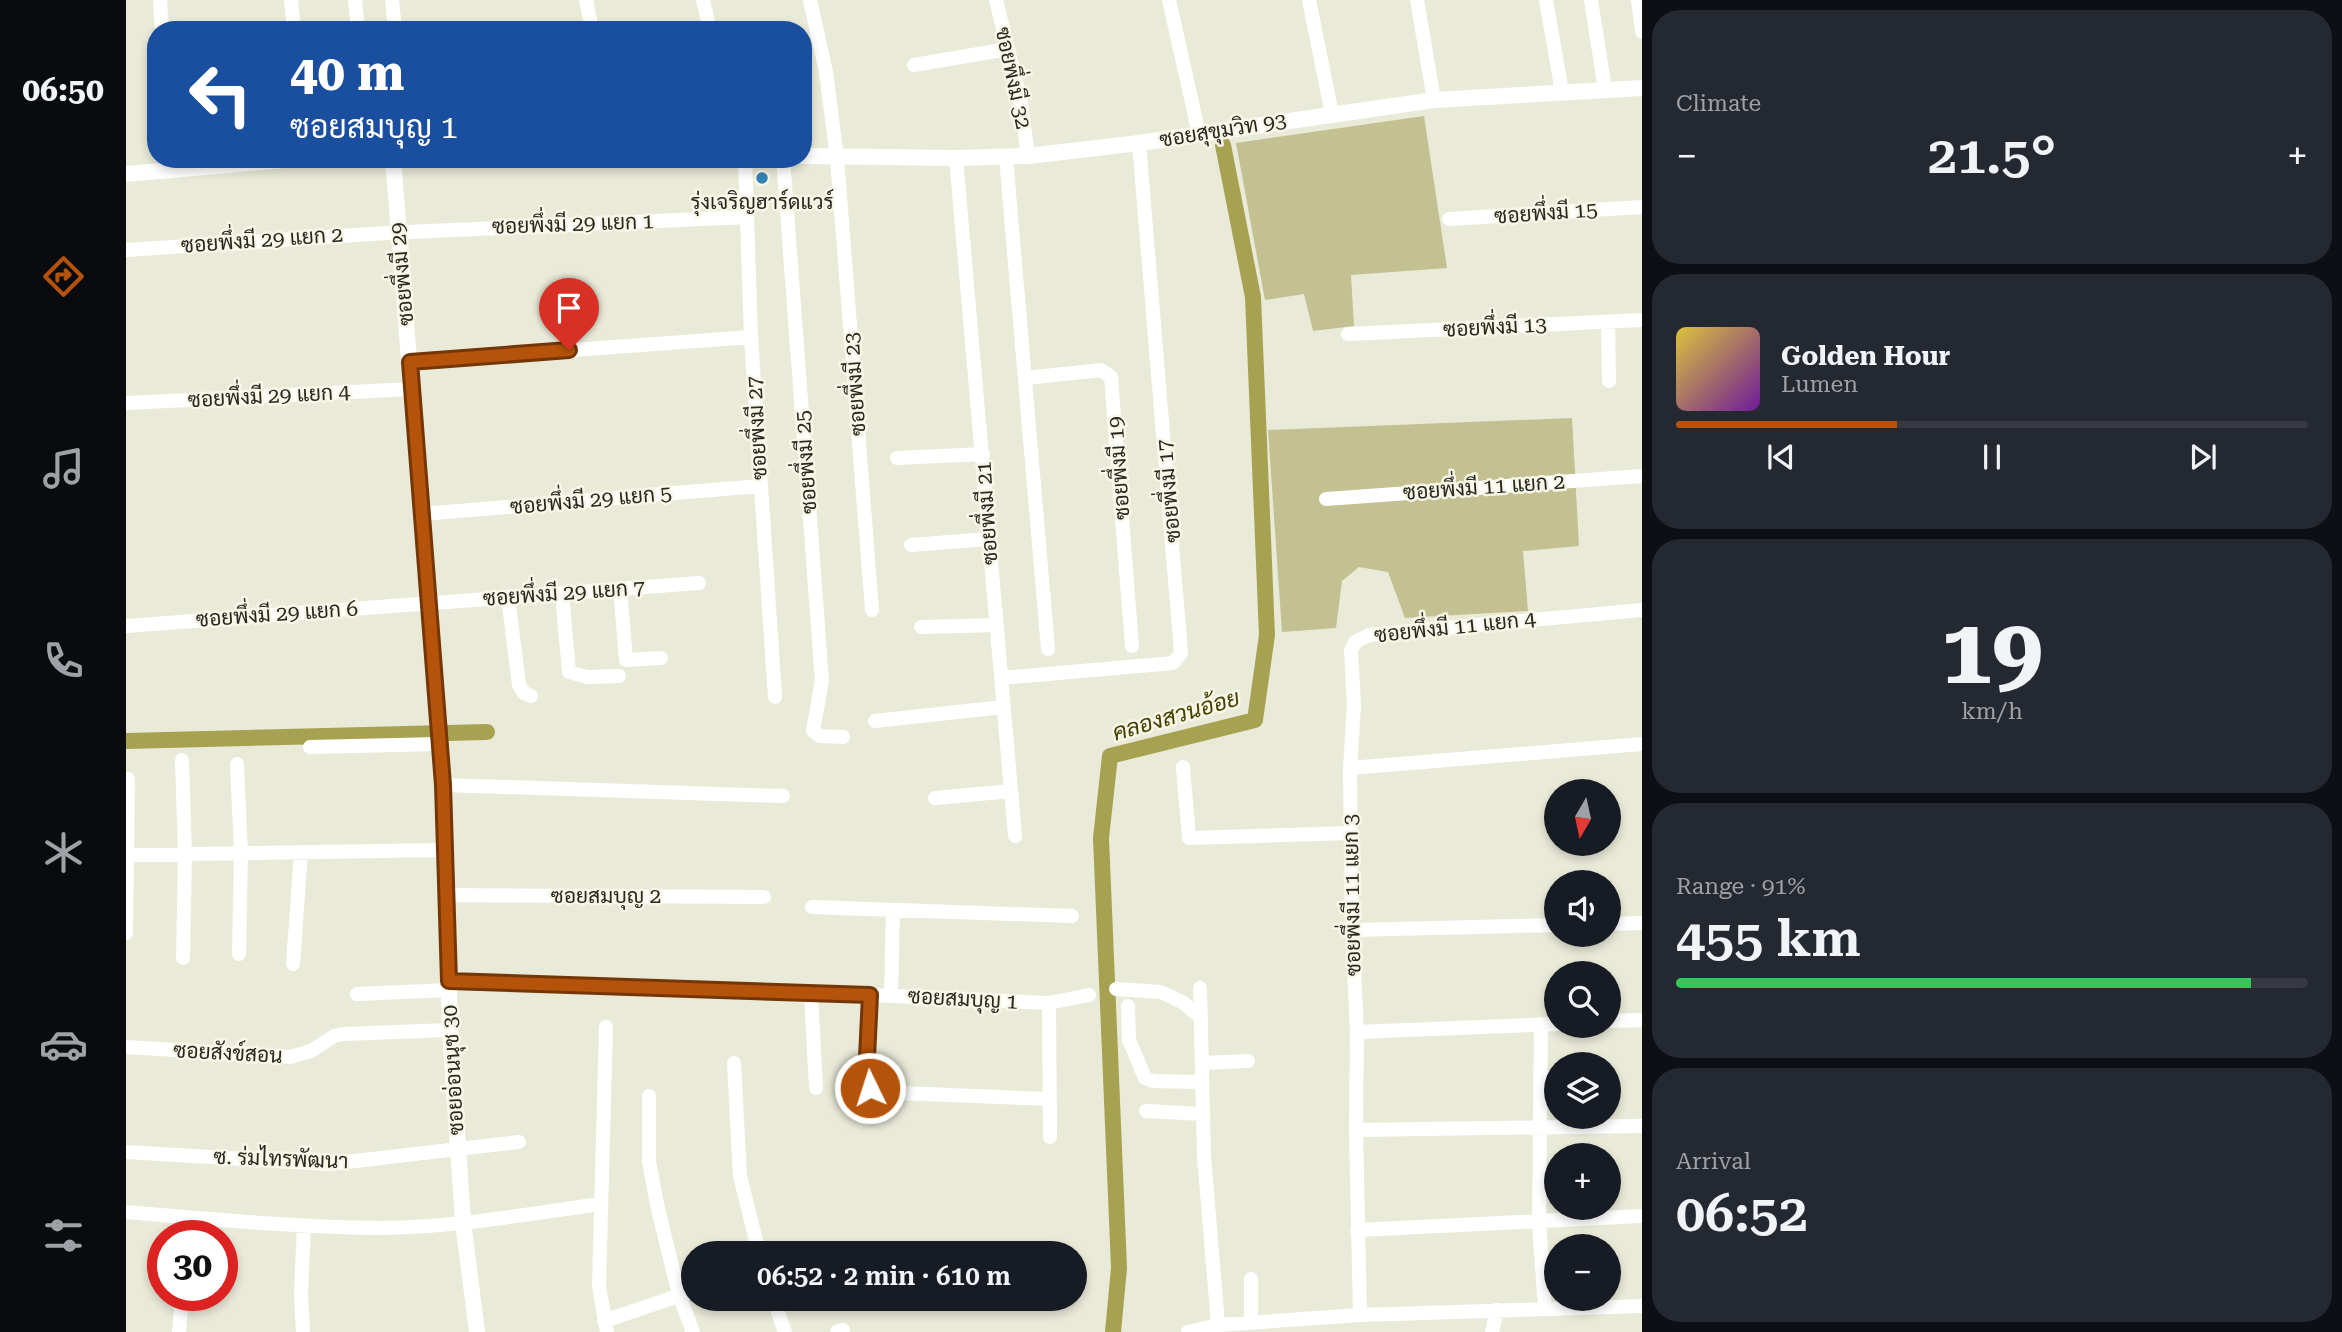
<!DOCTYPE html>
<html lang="en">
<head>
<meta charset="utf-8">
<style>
  body { margin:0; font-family:"Roboto Serif",Sarabun,serif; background:#242831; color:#f1f3f6; height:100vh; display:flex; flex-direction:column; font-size:26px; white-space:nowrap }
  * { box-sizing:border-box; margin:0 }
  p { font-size:23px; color:#9ea1a6 }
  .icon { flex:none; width:38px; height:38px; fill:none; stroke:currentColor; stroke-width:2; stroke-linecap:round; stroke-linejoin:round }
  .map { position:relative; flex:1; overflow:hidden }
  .sheet { display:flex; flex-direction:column; gap:10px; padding:10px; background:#0d0f14; width:700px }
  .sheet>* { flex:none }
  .guide { position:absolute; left:21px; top:21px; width:665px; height:147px; border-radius:28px; box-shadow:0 4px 10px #0003; background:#1a4fa0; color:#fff; overflow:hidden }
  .needle { width:46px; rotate:189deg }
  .controls { position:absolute; left:1418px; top:779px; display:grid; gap:14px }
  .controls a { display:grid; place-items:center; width:77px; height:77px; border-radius:50%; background:#171b24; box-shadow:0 4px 10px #0003; font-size:35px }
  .speed { position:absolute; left:21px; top:1220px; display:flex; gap:14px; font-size:35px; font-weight:700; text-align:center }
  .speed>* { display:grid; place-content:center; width:91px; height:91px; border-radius:50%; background:#171b24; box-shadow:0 4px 10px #0003; line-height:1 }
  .speed .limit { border:10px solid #d22; background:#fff; color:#111 }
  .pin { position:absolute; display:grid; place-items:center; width:60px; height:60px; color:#fff; margin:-72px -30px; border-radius:50% 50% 50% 0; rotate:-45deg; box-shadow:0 0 7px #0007 }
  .pin .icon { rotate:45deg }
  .me { position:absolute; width:77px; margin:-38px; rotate:356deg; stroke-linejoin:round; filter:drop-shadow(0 0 5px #0008) }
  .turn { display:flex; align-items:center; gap:24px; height:147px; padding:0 28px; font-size:32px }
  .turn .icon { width:91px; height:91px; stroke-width:2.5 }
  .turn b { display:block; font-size:49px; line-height:60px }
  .big { font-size:52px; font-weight:600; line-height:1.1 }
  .sheet .widget { flex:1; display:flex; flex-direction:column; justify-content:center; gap:10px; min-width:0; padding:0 24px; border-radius:28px; background:#242831 }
  .sheet .dial { align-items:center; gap:0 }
  .dial b { font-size:91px; line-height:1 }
  .song { display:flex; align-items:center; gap:21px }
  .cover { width:84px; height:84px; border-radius:10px; background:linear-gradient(135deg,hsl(50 70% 55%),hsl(280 70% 35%)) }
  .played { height:7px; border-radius:4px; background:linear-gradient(90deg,#b45309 35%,#363941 35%) }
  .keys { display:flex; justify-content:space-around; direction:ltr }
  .heat { display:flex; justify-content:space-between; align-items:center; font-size:38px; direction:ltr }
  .charge { height:10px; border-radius:5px; background:linear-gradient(90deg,#34c759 91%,#363941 0) }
  .trip { position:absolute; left:555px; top:1241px; width:406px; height:70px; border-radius:35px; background:#171b24; box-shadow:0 4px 10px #0003; font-weight:600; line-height:70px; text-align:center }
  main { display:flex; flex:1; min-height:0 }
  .tab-bar { display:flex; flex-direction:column; width:126px; justify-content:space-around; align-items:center; background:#090b0e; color:#9ea1a6 }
  .tab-bar .icon { width:49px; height:49px }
  .tab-bar .active { color:#b45309 }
  .tab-bar b { font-size:32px; color:#f1f3f6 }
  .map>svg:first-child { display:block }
  .green { fill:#c3c091 }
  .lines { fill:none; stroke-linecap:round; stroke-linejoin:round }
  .canal { stroke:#a7a252; stroke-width:16 }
  .minor { stroke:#fff; stroke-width:14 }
  .tertiary { stroke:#fff; stroke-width:16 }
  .route-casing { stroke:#753606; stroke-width:18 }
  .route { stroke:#b45309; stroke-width:12 }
  .poi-dot { fill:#3682b5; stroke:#f8f7e7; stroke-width:2.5 }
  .labels { text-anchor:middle; stroke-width:5; stroke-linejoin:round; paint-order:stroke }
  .street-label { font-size:21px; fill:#282721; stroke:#f8f7e7 }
  .poi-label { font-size:21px; fill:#282721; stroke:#f8f7e7 }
  .water-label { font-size:23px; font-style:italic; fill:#454000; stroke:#f8f7e7 }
</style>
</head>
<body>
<main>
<nav class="tab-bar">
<b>06:50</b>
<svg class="icon active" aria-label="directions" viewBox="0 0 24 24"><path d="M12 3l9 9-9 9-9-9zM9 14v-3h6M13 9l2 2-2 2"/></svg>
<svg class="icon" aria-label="music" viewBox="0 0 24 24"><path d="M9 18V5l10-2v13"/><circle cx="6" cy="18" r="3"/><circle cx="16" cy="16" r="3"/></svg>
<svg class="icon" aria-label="phone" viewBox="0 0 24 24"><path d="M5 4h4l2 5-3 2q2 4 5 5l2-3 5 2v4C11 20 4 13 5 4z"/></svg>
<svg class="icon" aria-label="climate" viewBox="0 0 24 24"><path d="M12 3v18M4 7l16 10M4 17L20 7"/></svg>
<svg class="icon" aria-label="car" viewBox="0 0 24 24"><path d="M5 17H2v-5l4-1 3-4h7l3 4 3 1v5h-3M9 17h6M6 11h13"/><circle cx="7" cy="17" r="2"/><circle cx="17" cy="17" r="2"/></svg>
<svg class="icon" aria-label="filters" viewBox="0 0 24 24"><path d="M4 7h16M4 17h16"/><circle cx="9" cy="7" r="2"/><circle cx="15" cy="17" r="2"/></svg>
</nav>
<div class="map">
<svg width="1516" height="1332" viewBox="0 0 1516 1332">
  <rect width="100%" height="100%" fill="#eaead9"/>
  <!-- green -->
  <path class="green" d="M1298 116 1321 268 1225 275 1228 326 1187 331 1178 294 1139 300 1110 143Z
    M1446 418 1453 546 1397 551 1402 611 1279 618 1262 572 1233 567 1216 581 1210 628 1156 632 1142 430Z"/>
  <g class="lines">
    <!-- canal -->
    <path class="canal" d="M0 741 361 732
      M987 1332 993 1268 975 838 984 756 1129 720 1141 635 1127 297 1097 145"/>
    <!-- minor -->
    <path class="minor" d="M34 0 36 30
      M165 0 168 30
      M229 0 232 30
      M266 0 269 30
      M460 0 466 30
      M577 0 584 30
      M684 0 700 72 711 158 746 610
      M870 0 895 103 902 156
      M1043 0 1073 134
      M1183 0 1206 114
      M1291 0 1308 100
      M1420 0 1436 92
      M1465 0 1479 90
      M1512 0 1516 32
      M788 65 882 49
      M880 158 922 649
      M619 159 625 337 649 697
      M657 159 696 680 687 731 694 736 717 737
      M1323 219 1516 207
      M0 250 260 233 621 217
      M1482 322 1483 381
      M1222 334 1516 320
      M283 362 625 337
      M900 378 975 370 985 377 1006 646
      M0 403 286 389
      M771 458 857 454
      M1200 499 1516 476
      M296 514 634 486
      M785 545 862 539
      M494 589 500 660 535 658
      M436 593 443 672 461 677 493 676
      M382 597 393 685 398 693 405 696
      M0 626 573 583
      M795 627 870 625
      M875 678 1047 663 1055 653 1013 143
      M749 721 877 707
      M184 747 313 744
      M56 760 59 854 57 958
      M111 764 115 853 113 954
      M1057 767 1063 838 1224 833
      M1224 768 1228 705 1225 651 1229 642 1243 635 1516 610
      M317 785 657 796
      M885 791 889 836
      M809 798 885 791 830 158
      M0 855 318 850
      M321 895 638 897
      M686 907 946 916
      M1482 924 1516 923
      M1226 930 1430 925
      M0 933 2 779
      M167 964 175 852
      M323 981 744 995 923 1003 924 1137
      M1074 988 1078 1157 1092 1325
      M990 989 1035 992 1056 1002 1075 1017
      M685 993 690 1088
      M231 994 323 990
      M744 995 740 1078 744 1088 748 1092 924 1099
      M765 996 767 910
      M923 1003 963 995
      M1002 1006 1003 1040 1019 1078 1027 1081 1076 1082
      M1482 1021 1516 1020
      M1415 1024 1413 1222 1419 1309
      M480 1027 473 1286 481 1332
      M1231 1032 1430 1024
      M0 1047 164 1057 185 1051 208 1036 217 1034 324 1030
      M608 1063 614 1176 633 1253
      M1076 1063 1122 1061
      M523 1096V1162L532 1209 553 1295 567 1332
      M1020 1111 1077 1114
      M1230 1130 1516 1126
      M0 1152 203 1164 393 1142
      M0 1212C83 1219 167 1227 251 1228 326 1228 401 1214 475 1204
      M1231 1230 1516 1216
      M60 1236 61 1217
      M647 1298 659 1332
      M1234 1315 1230 1130 1231 1032 1226 926 1224 768 1516 744
      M478 1321 567 1291
      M1125 1323V1279
      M53 1332 56 1295
      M177 1332 175 1295 178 1225
      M711 1332 717 1330
      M1062 1332 1092 1325 1234 1315 1516 1306
      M1366 1332 1371 1310"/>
    <!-- tertiary -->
    <path class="tertiary" d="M677 156 830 158 902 156 1013 143 1308 100 1516 88
      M267 159 317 785 324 1030 332 1148 337 1222 351 1332
      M0 174 170 159"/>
  </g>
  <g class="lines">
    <defs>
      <path id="route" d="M443 350 284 362 317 785 323 981 744 995 740 1078 744 1088"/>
    </defs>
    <!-- route casing -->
    <use href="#route" class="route-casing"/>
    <!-- route -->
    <use href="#route" class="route"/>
  </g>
  <!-- markers -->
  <circle class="poi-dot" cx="636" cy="178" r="7"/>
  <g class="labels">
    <!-- street labels -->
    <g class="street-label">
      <text transform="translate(887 78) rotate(78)" y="7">ซอยพึ่งมี 32</text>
      <text transform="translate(1097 130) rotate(-9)" y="7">ซอยสุขุมวิท 93</text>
      <text transform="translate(1420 213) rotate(-4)" y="7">ซอยพึ่งมี 15</text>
      <text transform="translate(447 224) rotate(-2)" y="7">ซอยพึ่งมี 29 แยก 1</text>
      <text transform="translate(136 240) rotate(-4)" y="7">ซอยพึ่งมี 29 แยก 2</text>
      <text transform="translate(276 274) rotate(-95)" y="7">ซอยพึ่งมี 29</text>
      <text transform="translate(1369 327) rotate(-3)" y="7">ซอยพึ่งมี 13</text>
      <text transform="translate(729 384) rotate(-94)" y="7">ซอยพึ่งมี 23</text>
      <text transform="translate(143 396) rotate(-3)" y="7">ซอยพึ่งมี 29 แยก 4</text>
      <text transform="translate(631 428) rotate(-93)" y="7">ซอยพึ่งมี 27</text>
      <text transform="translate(680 462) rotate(-94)" y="7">ซอยพึ่งมี 25</text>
      <text transform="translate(993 468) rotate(-94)" y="7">ซอยพึ่งมี 19</text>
      <text transform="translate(1358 487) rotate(-4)" y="7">ซอยพึ่งมี 11 แยก 2</text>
      <text transform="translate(1043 491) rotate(-95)" y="7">ซอยพึ่งมี 17</text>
      <text transform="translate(465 500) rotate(-5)" y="7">ซอยพึ่งมี 29 แยก 5</text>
      <text transform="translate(861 513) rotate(-94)" y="7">ซอยพึ่งมี 21</text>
      <text transform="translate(438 593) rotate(-4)" y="7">ซอยพึ่งมี 29 แยก 7</text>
      <text transform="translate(151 614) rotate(-4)" y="7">ซอยพึ่งมี 29 แยก 6</text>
      <text transform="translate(1329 627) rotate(-6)" y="7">ซอยพึ่งมี 11 แยก 4</text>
      <text transform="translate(1226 895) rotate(-91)" y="7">ซอยพึ่งมี 11 แยก 3</text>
      <text x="480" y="903">ซอยสมบุญ 2</text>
      <text transform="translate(837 999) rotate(3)" y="7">ซอยสมบุญ 1</text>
      <text transform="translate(102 1053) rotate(3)" y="7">ซอยสังข์สอน</text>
      <text transform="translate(327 1070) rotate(-93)" y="7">ซอยอ่อนนุช 30</text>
      <text transform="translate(155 1159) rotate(2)" y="7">ซ. ร่มไทรพัฒนา</text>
    </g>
    <!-- poi labels -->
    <g class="poi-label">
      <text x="636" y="209">รุ่งเจริญฮาร์ดแวร์</text>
    </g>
    <!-- water labels -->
    <g class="water-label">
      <text transform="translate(1050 715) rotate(-16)" y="8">คลองสวนอ้อย</text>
    </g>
  </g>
</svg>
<div class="controls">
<a><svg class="needle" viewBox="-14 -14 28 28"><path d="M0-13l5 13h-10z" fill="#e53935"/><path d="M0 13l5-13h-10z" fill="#9ea1a6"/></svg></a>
<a><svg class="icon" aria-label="sound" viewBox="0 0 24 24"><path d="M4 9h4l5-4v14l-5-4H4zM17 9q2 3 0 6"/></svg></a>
<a><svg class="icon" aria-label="search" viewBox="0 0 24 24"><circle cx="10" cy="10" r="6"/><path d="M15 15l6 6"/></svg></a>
<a><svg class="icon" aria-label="layers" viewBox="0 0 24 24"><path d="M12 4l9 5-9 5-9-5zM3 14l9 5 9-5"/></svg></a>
<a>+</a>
<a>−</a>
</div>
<div class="speed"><div class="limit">30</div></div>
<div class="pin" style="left:443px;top:350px;background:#d93025"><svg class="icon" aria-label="arrive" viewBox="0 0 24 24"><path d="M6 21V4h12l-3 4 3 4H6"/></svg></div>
<svg class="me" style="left:744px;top:1088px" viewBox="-20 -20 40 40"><circle r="17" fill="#b45309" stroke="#fff" stroke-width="3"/><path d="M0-11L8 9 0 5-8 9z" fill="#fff"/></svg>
<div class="trip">06:52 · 2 min · 610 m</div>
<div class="guide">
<div class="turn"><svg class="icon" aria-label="left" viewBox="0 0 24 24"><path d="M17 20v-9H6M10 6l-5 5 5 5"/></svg><div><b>40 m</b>ซอยสมบุญ 1</div></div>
</div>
</div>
<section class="sheet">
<div class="widget"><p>Climate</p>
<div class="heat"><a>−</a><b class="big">21.5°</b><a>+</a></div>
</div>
<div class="widget">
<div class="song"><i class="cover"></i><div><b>Golden Hour</b><p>Lumen</p></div></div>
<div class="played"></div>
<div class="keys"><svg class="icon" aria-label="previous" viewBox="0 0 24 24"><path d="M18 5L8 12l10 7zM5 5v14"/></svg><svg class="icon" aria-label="pause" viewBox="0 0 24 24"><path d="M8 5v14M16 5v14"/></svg><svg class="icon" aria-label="next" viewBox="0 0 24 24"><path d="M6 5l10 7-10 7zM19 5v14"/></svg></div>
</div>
<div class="widget dial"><b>19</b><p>km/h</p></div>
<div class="widget"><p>Range · 91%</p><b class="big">455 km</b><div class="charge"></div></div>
<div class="widget"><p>Arrival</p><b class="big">06:52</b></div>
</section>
</main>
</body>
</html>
